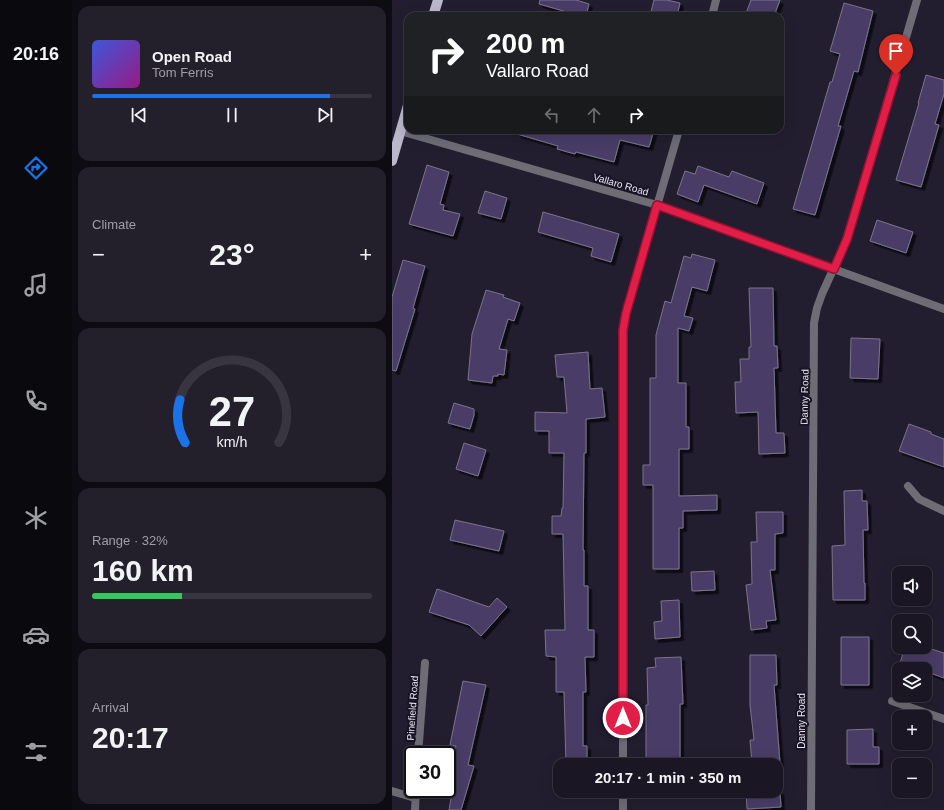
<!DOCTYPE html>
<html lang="en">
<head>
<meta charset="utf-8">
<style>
  body { margin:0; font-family:Helvetica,sans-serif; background:#231f2b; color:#f1f3f6; height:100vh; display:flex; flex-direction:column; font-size:15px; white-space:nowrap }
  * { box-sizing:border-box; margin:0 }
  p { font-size:13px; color:#9f9fa6 }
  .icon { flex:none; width:22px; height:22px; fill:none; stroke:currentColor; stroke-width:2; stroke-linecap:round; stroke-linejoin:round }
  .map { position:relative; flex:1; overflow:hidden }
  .sheet { display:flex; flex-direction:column; gap:6px; padding:6px; background:#0e0c13; width:320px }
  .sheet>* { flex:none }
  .top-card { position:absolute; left:12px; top:12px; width:380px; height:122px; border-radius:12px; box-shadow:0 4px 16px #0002,0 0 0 1px #383541; background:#202124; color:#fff; overflow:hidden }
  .controls { position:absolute; left:500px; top:566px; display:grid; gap:8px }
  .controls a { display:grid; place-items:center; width:40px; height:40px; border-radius:8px; background:#1a1623; box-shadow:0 4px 16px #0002,0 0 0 1px #383541; font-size:20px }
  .speed { position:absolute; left:12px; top:746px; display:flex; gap:8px; font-size:20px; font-weight:700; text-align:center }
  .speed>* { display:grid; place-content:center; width:52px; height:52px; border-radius:50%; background:#1a1623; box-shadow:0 4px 16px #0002,0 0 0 1px #383541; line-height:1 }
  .speed .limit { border:2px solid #111; border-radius:6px; background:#fff; color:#111 }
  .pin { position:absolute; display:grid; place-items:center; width:34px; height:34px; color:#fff; margin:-41px -17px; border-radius:50% 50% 50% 0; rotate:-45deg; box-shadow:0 0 4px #0007 }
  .pin .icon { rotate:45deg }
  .me { position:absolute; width:44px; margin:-22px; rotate:0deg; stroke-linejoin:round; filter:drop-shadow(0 0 3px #0008) }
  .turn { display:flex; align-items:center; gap:14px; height:84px; padding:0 16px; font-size:18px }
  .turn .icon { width:52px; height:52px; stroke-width:2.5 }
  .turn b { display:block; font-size:28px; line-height:34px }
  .lanes { display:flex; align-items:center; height:38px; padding:0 16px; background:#0003; justify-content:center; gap:20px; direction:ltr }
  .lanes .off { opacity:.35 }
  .big { font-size:30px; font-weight:800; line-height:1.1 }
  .sheet .tile { flex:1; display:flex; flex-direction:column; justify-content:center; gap:6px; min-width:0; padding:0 14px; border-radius:12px; background:#231f2b }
  .sheet .dial { align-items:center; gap:0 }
  .dial svg { height:104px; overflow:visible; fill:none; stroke:#383541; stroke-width:7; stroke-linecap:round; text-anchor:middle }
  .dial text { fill:#f1f3f6; stroke:none }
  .song { display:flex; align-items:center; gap:12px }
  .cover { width:48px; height:48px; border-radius:6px; background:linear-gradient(135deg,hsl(230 70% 55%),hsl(310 70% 35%)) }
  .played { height:4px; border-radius:2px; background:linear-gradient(90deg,#1a73e8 85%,#383541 85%) }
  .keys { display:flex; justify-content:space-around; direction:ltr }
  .heat { display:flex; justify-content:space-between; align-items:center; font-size:22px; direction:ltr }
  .charge { height:6px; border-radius:3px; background:linear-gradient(90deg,#34c759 32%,#383541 0) }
  .trip { position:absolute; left:161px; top:758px; width:230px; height:40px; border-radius:12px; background:#1a1623; box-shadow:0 4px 16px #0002,0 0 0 1px #383541; font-weight:800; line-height:40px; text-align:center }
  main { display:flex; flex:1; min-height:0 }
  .tab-bar { display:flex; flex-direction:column; width:72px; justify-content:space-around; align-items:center; background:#0a090e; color:#9f9fa6 }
  .tab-bar .icon { width:28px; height:28px }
  .tab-bar .on { color:#1a73e8 }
  .tab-bar b { font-size:18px; color:#f1f3f6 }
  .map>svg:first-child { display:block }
  .building { fill:#493e68; stroke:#79748a; filter:url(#shadow) }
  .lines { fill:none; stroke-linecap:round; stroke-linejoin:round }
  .street { stroke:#6e6c75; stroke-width:8 }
  .primary { stroke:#bcb8cc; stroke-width:10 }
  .route-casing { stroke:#92132f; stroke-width:10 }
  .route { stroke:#e11d48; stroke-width:7 }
  .labels { text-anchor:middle; stroke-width:4; stroke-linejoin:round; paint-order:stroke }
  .street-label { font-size:10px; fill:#eae7f3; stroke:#191425 }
</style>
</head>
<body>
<main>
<nav class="tab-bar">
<b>20:16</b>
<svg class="icon on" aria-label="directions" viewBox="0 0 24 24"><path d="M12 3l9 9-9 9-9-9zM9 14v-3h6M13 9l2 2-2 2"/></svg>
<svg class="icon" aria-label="music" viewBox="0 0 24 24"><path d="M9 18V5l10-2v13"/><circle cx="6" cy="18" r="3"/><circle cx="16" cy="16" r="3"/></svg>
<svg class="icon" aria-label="phone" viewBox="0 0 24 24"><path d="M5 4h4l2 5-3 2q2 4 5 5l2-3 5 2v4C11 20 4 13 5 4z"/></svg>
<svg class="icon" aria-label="climate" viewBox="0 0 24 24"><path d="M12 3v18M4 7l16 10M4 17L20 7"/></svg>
<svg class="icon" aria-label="car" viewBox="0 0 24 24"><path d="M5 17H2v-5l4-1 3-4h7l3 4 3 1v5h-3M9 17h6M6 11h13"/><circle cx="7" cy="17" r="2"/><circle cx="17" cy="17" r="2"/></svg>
<svg class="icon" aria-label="filters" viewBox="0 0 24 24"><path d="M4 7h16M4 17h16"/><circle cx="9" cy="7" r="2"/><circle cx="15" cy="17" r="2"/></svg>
</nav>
<section class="sheet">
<div class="tile">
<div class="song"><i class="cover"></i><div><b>Open Road</b><p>Tom Ferris</p></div></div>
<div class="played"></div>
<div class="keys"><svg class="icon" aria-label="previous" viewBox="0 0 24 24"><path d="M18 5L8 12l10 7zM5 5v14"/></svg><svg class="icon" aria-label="pause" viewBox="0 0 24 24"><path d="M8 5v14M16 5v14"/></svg><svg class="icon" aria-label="next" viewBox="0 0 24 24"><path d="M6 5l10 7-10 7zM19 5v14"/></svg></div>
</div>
<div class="tile"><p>Climate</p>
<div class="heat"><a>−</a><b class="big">23°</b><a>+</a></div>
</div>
<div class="tile dial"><svg viewBox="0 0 100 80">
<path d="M14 69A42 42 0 1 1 86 69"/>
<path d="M14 69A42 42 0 0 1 10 36" stroke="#1a73e8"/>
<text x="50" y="56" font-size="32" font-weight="700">27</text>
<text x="50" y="72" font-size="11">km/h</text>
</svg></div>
<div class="tile"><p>Range · 32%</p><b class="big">160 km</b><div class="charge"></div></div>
<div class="tile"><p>Arrival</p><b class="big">20:17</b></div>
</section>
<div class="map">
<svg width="552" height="810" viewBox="0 0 552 810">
  <defs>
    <filter id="shadow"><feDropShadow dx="3.5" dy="3.5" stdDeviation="0" flood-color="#0009"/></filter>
  </defs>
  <rect width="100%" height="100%" fill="#221e2f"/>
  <!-- building -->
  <path class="building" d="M148 0H184L197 4 194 16H189L147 4Z
    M262 0H275L288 3 285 16H258Z
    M359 0H388L382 16H353Z
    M452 3 481 11 466 72 462 71 446 126H449L423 215 401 209 438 82H440L448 54 438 51Z
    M534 75 552 80V94L543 124 547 125 529 187 504 180 527 103H526Z
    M126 130H262L257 147 228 140 222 162 184 152 183 154 165 149 166 146 125 134Z
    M35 165 57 172 48 204 52 205 51 210 68 214 61 236 17 224Z
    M306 166 337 177 340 171 372 183 365 204 312 185 306 202 285 194 293 171 303 174Z
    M93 191 115 198 109 219 86 213Z
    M151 212 227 234 219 262 199 256 201 248 146 232Z
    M485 220 521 232 514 253 478 241Z
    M300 254 323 260 315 291 300 287 292 316 301 318 297 331 286 328V383H294V427H297V449H287V496L325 495V510L291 511V528H287V569H261V485H251V465H258V378H264V335L273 301 279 303 292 256 299 258Z
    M11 260 33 266 21 308 23 309 4 371 0 370V297Z
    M357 288H381L382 346H385L386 368H382L384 433H392L393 453 367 454 366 412 344 413 343 382H349L348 359H357V347H359Z
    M94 290 112 295 111 297 128 303 122 321 116 319 107 349 115 350 112 375 106 374V376H101L100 383 76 380 80 334Z
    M459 338 488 339 486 379 458 378Z
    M196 352 198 389 210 388 213 417 194 419V453H192L191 550H192V586H196V630H202V657H193L194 692H191V746H195V765H174L172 692H164V657L154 656 153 630H173L171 534H160V516H169L170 508H171L172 453H157V431H143V412L175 413 172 377H165L163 355Z
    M62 403 82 409V415L78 429 56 423Z
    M517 424 539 432V434L552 439V467L507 451Z
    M72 443 94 450 86 476 64 469Z
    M470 490V501H475L476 530H471L472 583H473V600H441L440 546 453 545 452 491Z
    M364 512H391V533L383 534V570H378L384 620 374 621 375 628 359 630 354 585 360 584 359 542H365Z
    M63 520 112 531 107 551 58 540Z
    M322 571 323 590 300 591 299 572Z
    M45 589 97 607 105 598 115 607 89 636 77 625 37 612Z
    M287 600 288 637 263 639 262 622 270 621 269 601Z
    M449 637H477V685H449Z
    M513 647H533L552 653V678L533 671V669H527L508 663Z
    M358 655H384L385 685H382L388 763 360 764 358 740H362L358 705Z
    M289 657 291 704H288V762L254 763V705H256L255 668 264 667 263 658Z
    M71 681 94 685 76 765 82 766 69 810H57L62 782 55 780V778L64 746 58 745Z
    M481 729V747H487V764H455V730Z
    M354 791H388L389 807 355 809Z"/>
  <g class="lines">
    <!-- street -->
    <path class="street" d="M320 16 324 0
      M8 131 265 205 552 309
      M516 486 527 499 552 511
      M500 701 552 719
      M26 755 33 663
      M231 765V330L234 313 287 130
      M0 791 23 798
      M231 791V810
      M23 810 24 789
      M419 810 422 323 425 308 430 294 455 239 525 0"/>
    <!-- primary -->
    <path class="primary" d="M41 16 46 0
      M0 161 16 105"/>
  </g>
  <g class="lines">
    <defs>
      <path id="route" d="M231 718V330L234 313 265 205 442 269 455 239 504 75"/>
    </defs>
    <!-- route casing -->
    <use href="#route" class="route-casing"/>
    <!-- route -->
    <use href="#route" class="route"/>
  </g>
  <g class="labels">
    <!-- street labels -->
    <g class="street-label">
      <text transform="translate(229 184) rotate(16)" y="4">Vallaro Road</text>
      <text transform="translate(412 397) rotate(-89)" y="4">Danny Road</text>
      <text transform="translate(20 708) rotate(-86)" y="4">Pinefield Road</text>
      <text transform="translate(409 721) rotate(-90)" y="4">Danny Road</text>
    </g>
  </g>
</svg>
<div class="controls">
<a><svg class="icon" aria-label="sound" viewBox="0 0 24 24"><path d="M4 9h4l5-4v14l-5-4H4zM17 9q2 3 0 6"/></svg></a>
<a><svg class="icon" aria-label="search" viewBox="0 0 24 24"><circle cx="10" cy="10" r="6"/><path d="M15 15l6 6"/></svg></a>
<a><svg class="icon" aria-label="layers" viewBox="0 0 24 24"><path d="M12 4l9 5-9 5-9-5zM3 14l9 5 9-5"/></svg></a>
<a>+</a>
<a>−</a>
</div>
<div class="speed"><div class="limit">30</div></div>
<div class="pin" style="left:504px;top:75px;background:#d93025"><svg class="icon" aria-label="arrive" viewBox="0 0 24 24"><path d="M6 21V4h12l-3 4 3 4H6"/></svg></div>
<svg class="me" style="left:231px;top:718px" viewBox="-20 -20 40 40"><circle r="17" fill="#e11d48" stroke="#fff" stroke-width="3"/><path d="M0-11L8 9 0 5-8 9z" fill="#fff"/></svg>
<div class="trip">20:17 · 1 min · 350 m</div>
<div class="top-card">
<div class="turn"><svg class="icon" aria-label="right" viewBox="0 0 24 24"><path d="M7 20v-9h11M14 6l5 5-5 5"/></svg><div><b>200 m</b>Vallaro Road</div></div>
<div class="lanes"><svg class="icon off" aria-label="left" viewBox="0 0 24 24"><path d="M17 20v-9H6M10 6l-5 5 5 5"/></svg><svg class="icon off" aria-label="ahead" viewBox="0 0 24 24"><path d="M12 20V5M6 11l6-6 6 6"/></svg><svg class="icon" aria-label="right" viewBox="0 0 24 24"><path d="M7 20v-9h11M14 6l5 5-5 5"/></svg></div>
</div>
</div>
</main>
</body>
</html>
